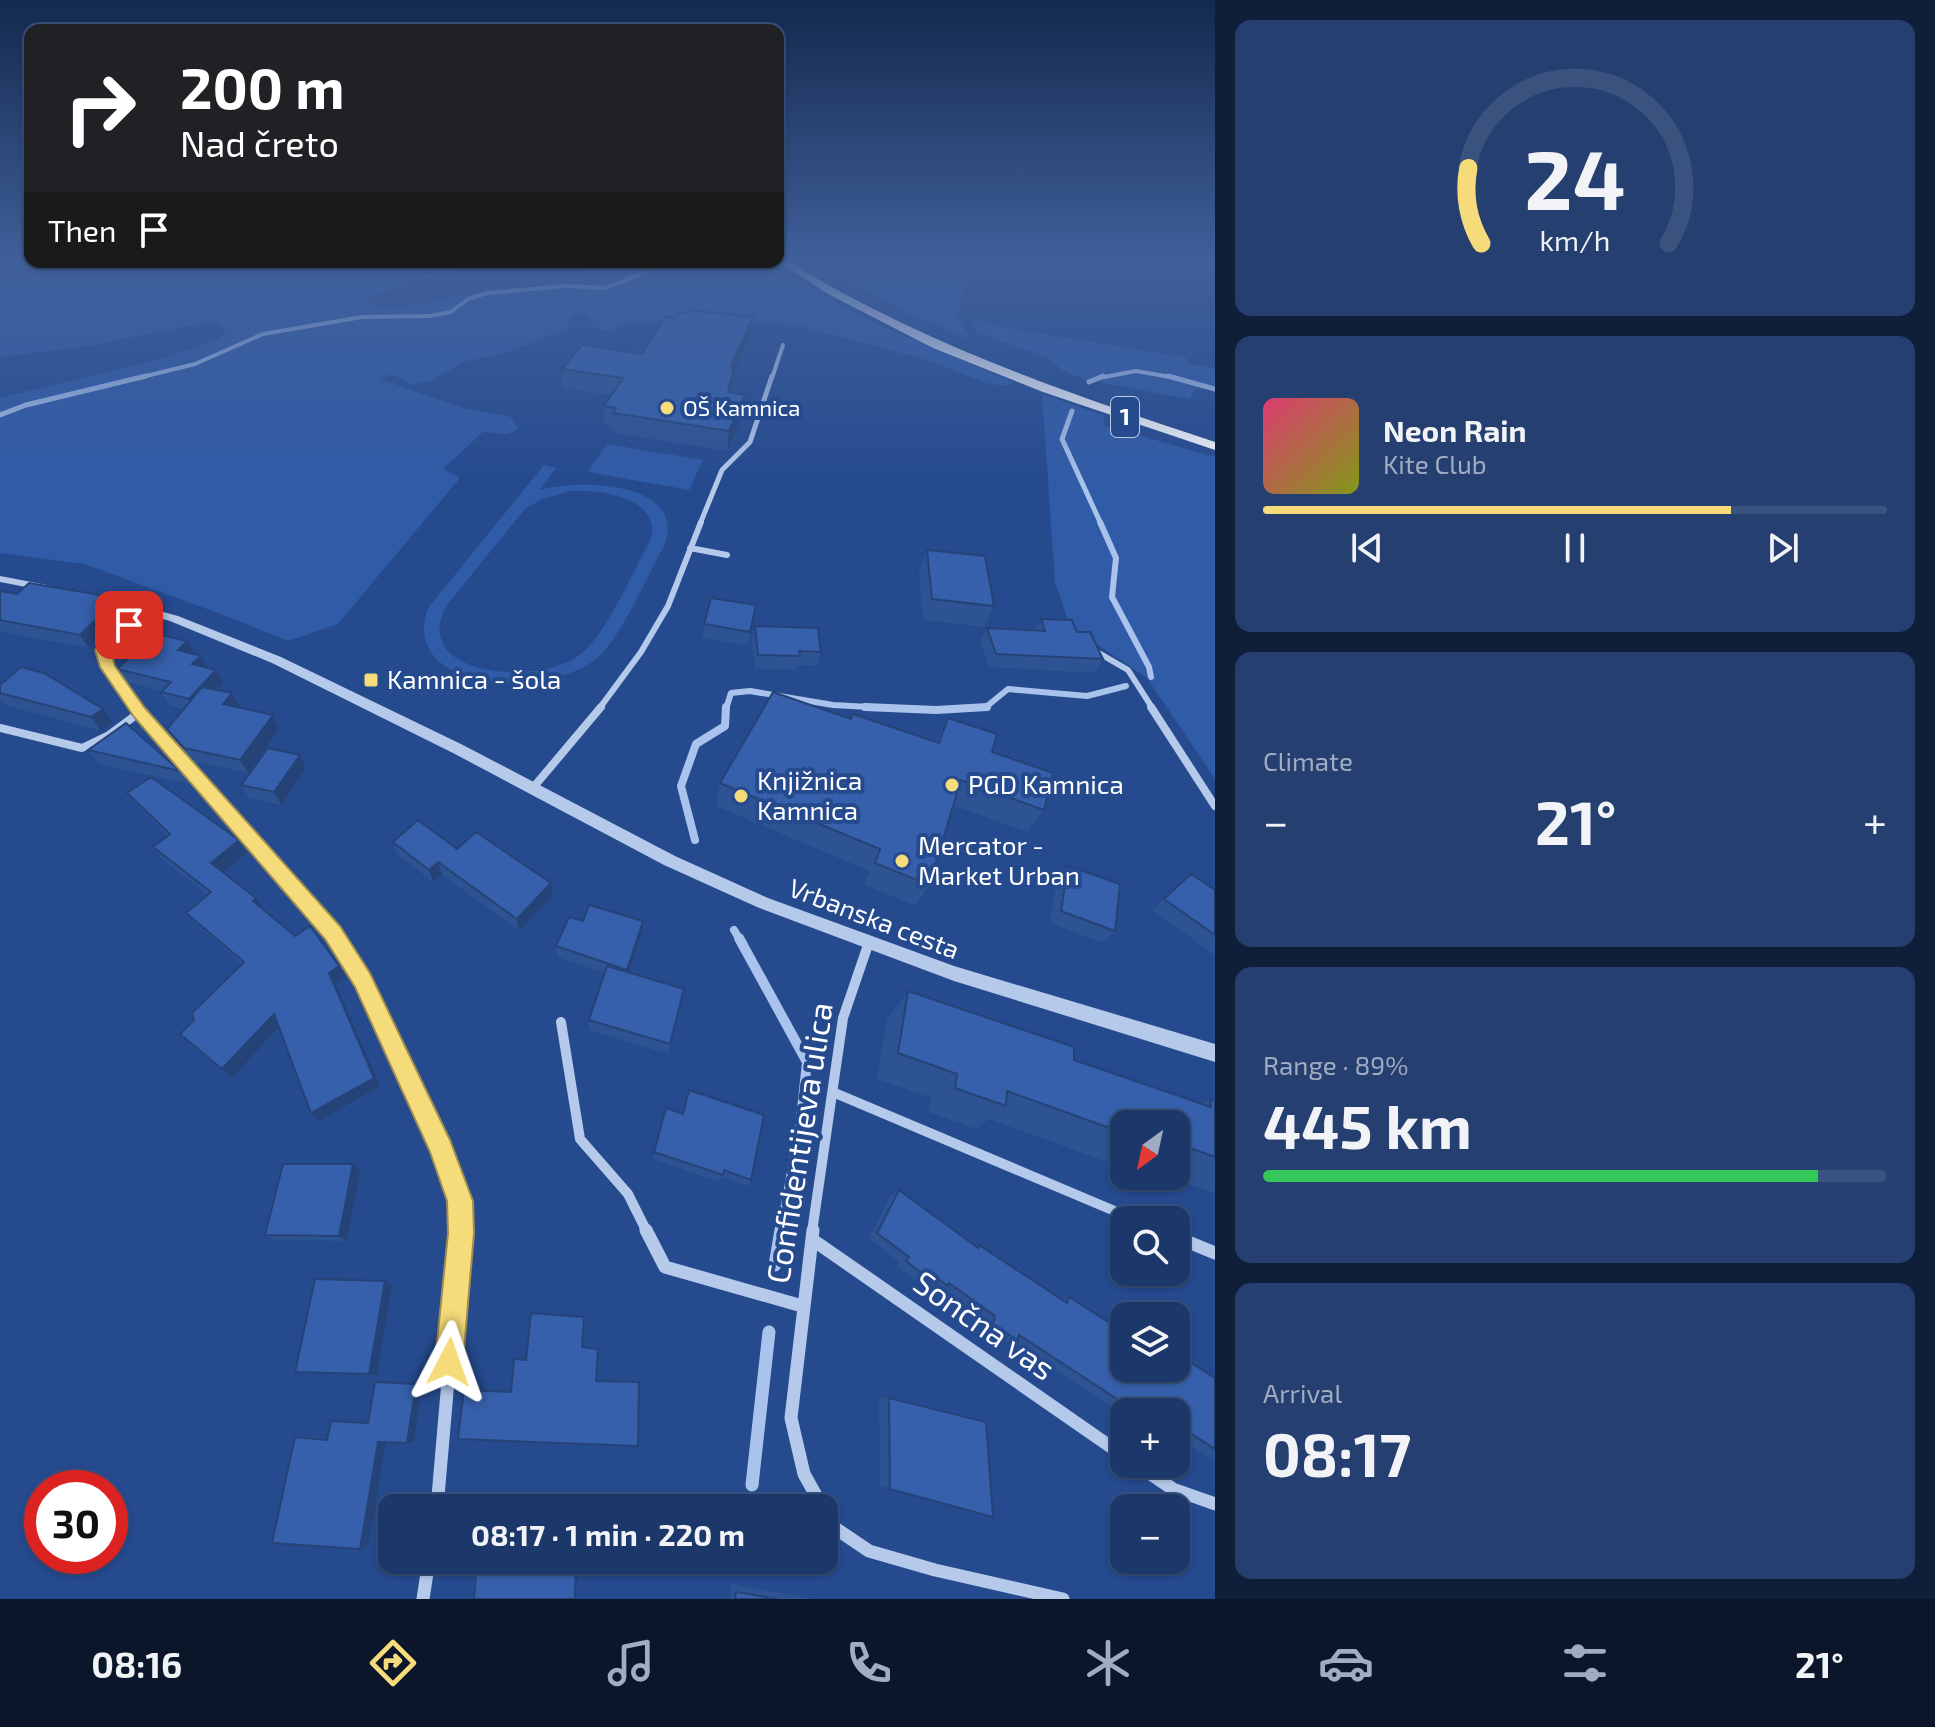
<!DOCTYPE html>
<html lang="en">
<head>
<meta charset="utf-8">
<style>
  body { margin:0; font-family:"Exo 2",sans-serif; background:#253f70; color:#f1f3f6; height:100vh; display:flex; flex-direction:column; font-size:30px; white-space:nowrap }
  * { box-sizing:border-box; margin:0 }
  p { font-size:26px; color:#a0acc1 }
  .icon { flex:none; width:44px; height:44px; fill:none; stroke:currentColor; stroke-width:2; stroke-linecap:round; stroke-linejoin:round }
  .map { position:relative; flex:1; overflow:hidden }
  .sheet { display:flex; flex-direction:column; gap:20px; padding:20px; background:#0f1f3a; width:720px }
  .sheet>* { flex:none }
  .banner { position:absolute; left:24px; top:24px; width:760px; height:244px; border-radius:16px; box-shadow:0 2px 6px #0004,0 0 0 2px #3a527e; background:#202124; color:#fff; overflow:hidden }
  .needle { width:52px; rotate:213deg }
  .tools { position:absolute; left:1110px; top:1110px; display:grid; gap:16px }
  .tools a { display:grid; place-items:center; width:80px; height:80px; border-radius:16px; background:#1c386a; box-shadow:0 2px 6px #0004,0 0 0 2px #3a527e; font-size:40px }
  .speed { position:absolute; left:24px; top:1470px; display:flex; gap:16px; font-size:40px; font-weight:700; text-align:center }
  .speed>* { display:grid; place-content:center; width:104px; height:104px; border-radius:50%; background:#1c386a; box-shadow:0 2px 6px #0004,0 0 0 2px #3a527e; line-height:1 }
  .speed .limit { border:12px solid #d22; background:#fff; color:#111 }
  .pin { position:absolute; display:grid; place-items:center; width:68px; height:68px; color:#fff; margin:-34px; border-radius:16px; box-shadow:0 4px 12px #0006 }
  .me { position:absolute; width:88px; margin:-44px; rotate:4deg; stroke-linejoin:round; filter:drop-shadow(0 0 6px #0008) }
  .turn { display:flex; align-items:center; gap:28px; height:168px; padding:0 24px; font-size:36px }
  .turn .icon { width:104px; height:104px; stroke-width:2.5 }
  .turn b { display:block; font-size:56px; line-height:68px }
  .then { display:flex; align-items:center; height:76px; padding:0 24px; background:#0003; gap:16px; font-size:30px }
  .big { font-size:60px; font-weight:700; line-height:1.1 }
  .sheet .tile { flex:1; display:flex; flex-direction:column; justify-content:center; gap:12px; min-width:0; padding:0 28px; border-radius:16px; background:#253f70 }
  .sheet .dial { align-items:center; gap:0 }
  .dial svg { height:208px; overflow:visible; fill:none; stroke:#3a527e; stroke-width:7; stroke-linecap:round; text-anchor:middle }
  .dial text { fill:#f1f3f6; stroke:none }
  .song { display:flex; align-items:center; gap:24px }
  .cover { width:96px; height:96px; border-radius:12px; background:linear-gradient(135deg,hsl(340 70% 55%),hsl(70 70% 35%)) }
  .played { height:8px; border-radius:4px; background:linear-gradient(90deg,#f5db7a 75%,#3a527e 75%) }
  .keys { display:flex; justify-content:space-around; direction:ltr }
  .heat { display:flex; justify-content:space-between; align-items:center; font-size:44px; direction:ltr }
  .charge { height:12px; border-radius:6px; background:linear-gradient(90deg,#34c759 89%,#3a527e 0) }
  .trip { position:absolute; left:378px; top:1494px; width:460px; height:80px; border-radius:16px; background:#1c386a; box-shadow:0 2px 6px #0004,0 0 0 2px #3a527e; font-weight:700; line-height:80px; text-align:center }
  .menu { display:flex; height:128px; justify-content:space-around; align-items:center; background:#0b162a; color:#a0acc1 }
  .menu .icon { width:56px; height:56px }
  .menu .on { color:#f5db7a }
  .menu b { font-size:36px; color:#f1f3f6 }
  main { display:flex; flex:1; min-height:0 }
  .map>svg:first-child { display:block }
  .green { fill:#305ba6; fill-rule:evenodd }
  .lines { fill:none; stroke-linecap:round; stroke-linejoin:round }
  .stream-far5 { stroke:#aac3ec; stroke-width:4 }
  .stream-far4 { stroke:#aac3ec; stroke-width:5 }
  .stream-far3 { stroke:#aac3ec; stroke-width:6 }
  .stream-far2 { stroke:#aac3ec; stroke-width:8 }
  .stream-far1 { stroke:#aac3ec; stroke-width:10 }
  .stream { stroke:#aac3ec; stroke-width:13 }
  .minor-far5 { stroke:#b5c9eb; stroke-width:4 }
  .minor-far4 { stroke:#b5c9eb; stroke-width:5 }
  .minor-far3 { stroke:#b5c9eb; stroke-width:6 }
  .minor-far2 { stroke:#b5c9eb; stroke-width:8 }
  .minor-far1 { stroke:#b5c9eb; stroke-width:10 }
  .minor { stroke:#b5c9eb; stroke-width:13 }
  .tertiary { fill:#b5c9eb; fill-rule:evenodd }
  .primary { fill:#fafbff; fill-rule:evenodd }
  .wall { fill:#2e5393 }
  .shaded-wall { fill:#264378 }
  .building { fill:#3660ab; stroke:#264378; stroke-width:2 }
  .route { fill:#f5db7a; stroke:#9f8e4f; stroke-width:2 }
  .poi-dot { fill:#f5db7a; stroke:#254a8e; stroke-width:3 }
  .labels { text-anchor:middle; stroke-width:8; stroke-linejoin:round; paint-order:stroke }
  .far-poi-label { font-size:22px; fill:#fff; stroke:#254a8e; text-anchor:start }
  .shield { fill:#254a8e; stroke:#bec9dd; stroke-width:2 }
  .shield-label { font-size:24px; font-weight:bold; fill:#fff }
  .poi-label { font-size:26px; fill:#fff; stroke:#254a8e; text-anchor:start }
  .street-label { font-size:26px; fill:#fff; stroke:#254a8e }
  .near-street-label { font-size:32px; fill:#fff; stroke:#254a8e }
</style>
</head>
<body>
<main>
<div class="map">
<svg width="1215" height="1599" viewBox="0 0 1215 1599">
  <rect width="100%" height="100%" fill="#254a8e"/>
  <!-- green -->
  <path class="green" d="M0 261 493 262 471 270 440 273 367 298 380 311 478 293 572 288 603 283 568 262H772L857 315 1012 382 1009 386 989 384 924 359 796 325 757 321H634L606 331 593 327 588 314 579 313 572 318 567 328 512 351 464 362 430 381 411 385C398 378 394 370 380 379L463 408 511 417 518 429 508 434 483 432 443 469 460 478 338 624 288 641 229 617 84 564 0 553V398L161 359 219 339 226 333 221 325 207 322 88 346 0 357Z
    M810 261H986L964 292 956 316 970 339 909 314Z
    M977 320 1016 330 1185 357 1191 364 1215 368V388L1194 390 1190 399 1085 380 1062 370 1047 357 977 332 972 325Z
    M1042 394 1105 416 1103 425 1215 457V779L1147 678 1070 626 1055 582Z
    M607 444 703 460 689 490 588 472Z
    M544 465 556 468 539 490C577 479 686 480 665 544 648 574 620 641 595 660 546 698 398 692 428 608ZM571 491C600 489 664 498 650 541 633 571 605 638 578 656 537 686 410 677 446 606L525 509 542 499Z"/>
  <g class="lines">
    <!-- stream-far5 -->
    <path class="stream-far5" d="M138 378 195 364 263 334 362 317 430 316 451 312 468 299 487 293 565 286 606 288 671 262
      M1099 378 1136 371 1176 378"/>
    <!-- stream-far4 -->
    <path class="stream-far4" d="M1168 376 1215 389
      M1089 382 1103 376
      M1072 411 1062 439 1101 524
      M0 415 26 405 146 376"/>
    <!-- stream-far3 -->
    <path class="stream-far3" d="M1100 522 1116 558 1112 597 1149 667 1151 677
      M726 709 731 693 750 691 833 705 906 709
      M960 709 986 707 1008 689 1087 696 1126 686"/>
    <!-- stream-far2 -->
    <path class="stream-far2" d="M865 707 936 710 987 707
      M695 840 681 786 696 744 725 726 726 707
      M734 930 740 940"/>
    <!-- stream-far1 -->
    <path class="stream-far1" d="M739 938 807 1062 800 1128 781 1232"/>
    <!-- stream -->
    <path class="stream" d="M775 1265 781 1230
      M752 1485 769 1332"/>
    <!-- minor-far5 -->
    <path class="minor-far5" d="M772 378 783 345"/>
    <!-- minor-far4 -->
    <path class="minor-far4" d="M700 524 722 470 750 442 772 376"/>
    <!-- minor-far3 -->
    <path class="minor-far3" d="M690 548 727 555
      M1097 652 1128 670 1153 709
      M138 709 108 667 103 650 145 608
      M599 709 641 652 668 606 701 522"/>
    <!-- minor-far2 -->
    <path class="minor-far2" d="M136 707 338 940
      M1151 707 1215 806
      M0 728 82 748 109 735 140 712
      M532 789 601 707"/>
    <!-- minor-far1 -->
    <path class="minor-far1" d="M336 938 362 980 441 1149 460 1201 461 1232
      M561 1022 580 1139 628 1194 647 1232
      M835 1093 1136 1220
      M812 1232 843 1018 868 945"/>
    <!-- minor -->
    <path class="minor" d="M646 1230 665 1267 802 1306
      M813 1230 791 1418 804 1474 823 1508
      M1176 1237 1215 1253
      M813 1240 1124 1456
      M1136 1464 1173 1489 1215 1504
      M437 1508 461 1230
      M824 1509 835 1528 869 1551 935 1570 1063 1599
      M423 1599 429 1560"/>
    <!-- tertiary -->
    <path class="tertiary" d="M0 576 47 585 53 588 47 591 0 582Z
      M102 595 178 616 281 657 463 745 675 856 768 898 954 966 1215 1044V1062L954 981 757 907 664 865 453 753 272 663 170 621 98 601V597Z"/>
    <!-- primary -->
    <path class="primary" d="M778 261H787C921 343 1066 393 1215 442V450L1043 392 933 348 828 294Z"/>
  </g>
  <!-- wall -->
  <path class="wall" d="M750 335 733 376 730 392 743 414 727 451 613 433V427L604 425V406L611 395 563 388 562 369Z
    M927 550 994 606 984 627 923 620 919 571Z
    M0 591 17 594 118 598 126 611 89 648 0 632Z
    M756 605 748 646 702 638 704 624Z
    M1041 619 1077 632 1103 659 1094 673 989 667 980 642 987 628 1035 630Z
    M755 626 821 652 817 666 797 665 796 670 755 669 752 640Z
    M187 641 194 654 223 683 216 690 238 707 273 715 279 729 248 773 192 761 176 742 167 729 184 709 170 705 161 692 162 691 126 682 117 669Z
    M0 685 113 723 101 731 5 705 0 700Z
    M948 718 992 752 1044 810 1027 832 953 805 929 885 916 906 864 885 870 871 716 806 720 783 851 719 936 742Z
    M88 750 180 771 189 784 99 764Z
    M300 755 306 768 281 805 249 798 241 785Z
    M127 793 247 853 223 873 256 898 264 911 346 976 336 984 380 1086 319 1121 311 1113 279 1028 232 1078 180 1034 194 1020 242 964 196 924 186 913 208 895 163 860 153 847 168 836 137 805Z
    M393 842 553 895 519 931 442 874 433 882 397 854Z
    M1068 866 1115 931 1103 943 1050 923 1057 878Z
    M1191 874 1215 890V955L1152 910Z
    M583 921 642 933 629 973 684 989 668 1054 589 1030V1020L604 973 557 957 556 946Z
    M908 991 1074 1060 1202 1103 1210 1099 1215 1101V1194L1167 1176H1176V1124H1124V1168L989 1119 976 1129 929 1112 931 1098 877 1079 887 1020Z
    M666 1108 751 1180 747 1186 721 1177 719 1182 653 1159Z
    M353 1164 360 1171 347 1241 276 1240 265 1235Z
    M899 1190 976 1246 979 1245 1062 1299 1069 1297 1176 1368V1359L1183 1358 1215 1378V1461L1176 1436V1412H1124V1414H1122L1011 1341 1003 1342 980 1326 983 1318 941 1289 937 1290 923 1280 918 1282 897 1266 899 1262 869 1238 890 1196Z
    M422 1385 414 1442H385L369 1544 295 1437 305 1436 327 1438 331 1421 368 1422Z
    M879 1398H889L993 1517 880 1486Z
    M485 1502H577V1508H480L481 1506Z
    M731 1584 813 1599H730Z"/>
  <!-- shaded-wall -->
  <path class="shaded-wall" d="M753 317 750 335 733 376 726 411 731 365Z
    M745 395 743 414 727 451 729 431Z
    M118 598 126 611 89 648 80 635Z
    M187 641 195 654 178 650Z
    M201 656 208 669 192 664Z
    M216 670 223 683 197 712 189 699Z
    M232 693 239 707 230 718 223 704Z
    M103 709 113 723 101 731 91 717Z
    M273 715 279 729 248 773 240 760Z
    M300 755 306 768 281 805 274 792Z
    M239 840 247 853 220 875 211 863Z
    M438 862 442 874 433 882 429 870Z
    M551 883 553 895 519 931 517 919Z
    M256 898 264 910 261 913 253 901Z
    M643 921 642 933 626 981 627 970Z
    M339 966 346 976 336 984 380 1086 319 1121 311 1113 329 973Z
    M274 1014 282 1024 232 1078 222 1069Z
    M353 1164 360 1171 347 1241 339 1236Z
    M385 1281 392 1285 377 1375 369 1374Z
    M416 1384 422 1385 414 1442 407 1443Z
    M386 1441 369 1544 360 1549 378 1442Z
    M576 1560H577L576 1599H575Z"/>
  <!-- building -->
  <path class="building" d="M689 310 753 317 731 365 733 371 728 392 745 395 729 431 613 413 616 408 604 406 623 378 562 369 582 345 642 354 665 317 676 318 679 312 687 313Z
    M927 550 985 556 994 606 932 599Z
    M29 583 118 598 80 635 0 620V591L17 594Z
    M711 598 756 605 750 632 704 624Z
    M1041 619 1072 620 1077 632H1090L1103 659 996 654 987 628 1045 631Z
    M755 626 818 628 821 652 799 651 800 656 758 655Z
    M154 633 187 641 178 650 201 656 192 664 216 670 189 699 161 692 171 682 117 669Z
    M21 667 44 673 103 709 91 717 0 693V685Z
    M202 687 232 693 223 704 273 715 240 760 184 748 167 729Z
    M773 692 851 719 853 714 939 743 948 718 997 734 992 752 1053 773 1044 810 961 780 929 885 875 863 880 849 720 783Z
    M126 723 180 771 88 750Z
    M268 748 300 755 274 792 241 785Z
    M151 777 239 840 211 863 256 898 253 901 295 936 310 926 339 966 329 973 374 1078 311 1113 274 1014 222 1069 180 1034 194 1020 192 1013 244 962 186 913 211 892 153 847 170 834 127 793Z
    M418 820 457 849 476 832 551 883 517 919 438 862 429 870 393 842Z
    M1068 866 1120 884 1115 931 1061 911Z
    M1191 874 1215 890V935L1164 899Z
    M589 905 643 921 627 970 556 946 569 917 583 921Z
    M607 966 684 989 670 1044 589 1020Z
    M908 991 1074 1047V1060L1211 1107 1210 1099 1215 1101V1157L1177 1143 1178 1152 1176 1151V1124H1124V1133L1007 1091 1006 1106 955 1088 957 1074 898 1053Z
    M689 1090 764 1115 751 1180 724 1170 723 1175 654 1152 666 1108 683 1114Z
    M283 1164H353L339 1236 265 1235Z
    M899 1190 978 1248 979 1245 1067 1303 1069 1297 1124 1332V1368H1176V1364L1181 1367 1183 1358 1215 1378V1449L1176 1424V1412H1156L1142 1403 1140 1412H1137L1019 1335 1017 1340 993 1324 995 1316 949 1283 948 1286 930 1273 928 1278 906 1261 909 1257 877 1233Z
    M315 1279 385 1281 369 1374 295 1372Z
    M531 1313 584 1317 582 1347 598 1349 596 1381 639 1382 638 1446 458 1439 464 1390 511 1392 514 1359 526 1360Z
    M375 1382 416 1384 407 1443 378 1442 360 1549 272 1543 295 1437 327 1440 331 1421 368 1423Z
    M889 1398 986 1422 993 1517 890 1489Z
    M576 1505V1508H480L481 1506Z
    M477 1560H576L575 1599H474Z
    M736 1592 777 1599H735Z"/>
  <!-- sky -->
  <linearGradient id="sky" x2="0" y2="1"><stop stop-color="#14294e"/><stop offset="0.54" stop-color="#40609b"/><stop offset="1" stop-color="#40609b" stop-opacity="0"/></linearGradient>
  <rect width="1215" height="484" fill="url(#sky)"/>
  <!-- route -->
  <path class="route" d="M129 620 136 625 111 651 115 666 145 708 340 926 370 973 450 1140 473 1201 474 1233 463 1362 459 1372 449 1376 439 1372 435 1362 448 1233 447 1201 430 1152 355 987 325 939 134 717 100 667 95 650 123 621Z"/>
  <!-- markers -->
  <g class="poi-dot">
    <circle cx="667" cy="408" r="8"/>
    <rect x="363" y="672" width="16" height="16" rx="4"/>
    <circle cx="952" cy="785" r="8"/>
    <circle cx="741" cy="796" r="8"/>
    <circle cx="902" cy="861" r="8"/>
  </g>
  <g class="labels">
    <!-- far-poi labels -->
    <g class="far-poi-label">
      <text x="683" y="416">OŠ Kamnica</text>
    </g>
    <!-- shield labels -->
    <rect class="shield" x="1111" y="397" width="28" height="40" rx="6"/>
    <g class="shield-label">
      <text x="1125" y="425">1</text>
    </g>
    <!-- poi labels -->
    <g class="poi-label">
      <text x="387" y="689">Kamnica - šola</text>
      <text x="757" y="790">Knjižnica<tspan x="757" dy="30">Kamnica</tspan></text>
      <text x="968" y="794">PGD Kamnica</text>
      <text x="918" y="855">Mercator -<tspan x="918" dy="30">Market Urban</tspan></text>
    </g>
    <!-- street labels -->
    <g class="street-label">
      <text transform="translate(874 919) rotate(21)" y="9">Vrbanska cesta</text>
    </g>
    <!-- near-street labels -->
    <g class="near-street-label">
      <text transform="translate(800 1143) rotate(-81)" y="11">Confidentijeva ulica</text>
      <text transform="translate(984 1326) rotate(35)" y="11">Sončna vas</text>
    </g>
  </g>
</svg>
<div class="tools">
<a><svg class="needle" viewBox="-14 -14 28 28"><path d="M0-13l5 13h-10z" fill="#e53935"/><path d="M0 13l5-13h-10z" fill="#a0acc1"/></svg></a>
<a><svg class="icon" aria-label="search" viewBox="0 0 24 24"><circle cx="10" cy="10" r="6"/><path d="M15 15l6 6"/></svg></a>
<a><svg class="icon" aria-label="layers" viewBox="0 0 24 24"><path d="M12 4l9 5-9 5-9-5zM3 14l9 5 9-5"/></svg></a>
<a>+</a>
<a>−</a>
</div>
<div class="speed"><div class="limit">30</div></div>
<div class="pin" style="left:129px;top:625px;background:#d93025"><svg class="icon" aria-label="arrive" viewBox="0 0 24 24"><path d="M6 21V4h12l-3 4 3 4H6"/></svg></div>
<svg class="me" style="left:449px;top:1362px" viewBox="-20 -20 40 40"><path d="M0-17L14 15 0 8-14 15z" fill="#f5db7a" stroke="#fff" stroke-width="4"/></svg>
<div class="trip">08:17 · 1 min · 220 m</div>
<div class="banner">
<div class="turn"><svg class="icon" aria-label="right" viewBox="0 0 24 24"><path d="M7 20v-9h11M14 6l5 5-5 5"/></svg><div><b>200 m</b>Nad čreto</div></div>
<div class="then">Then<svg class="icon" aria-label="arrive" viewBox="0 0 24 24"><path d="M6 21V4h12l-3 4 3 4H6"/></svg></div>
</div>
</div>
<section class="sheet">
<div class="tile dial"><svg viewBox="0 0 100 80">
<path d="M14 69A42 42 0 1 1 86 69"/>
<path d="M14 69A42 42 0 0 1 9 40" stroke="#f5db7a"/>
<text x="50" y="56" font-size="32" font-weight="700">24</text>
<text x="50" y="72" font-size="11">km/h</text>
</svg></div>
<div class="tile">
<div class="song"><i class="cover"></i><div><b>Neon Rain</b><p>Kite Club</p></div></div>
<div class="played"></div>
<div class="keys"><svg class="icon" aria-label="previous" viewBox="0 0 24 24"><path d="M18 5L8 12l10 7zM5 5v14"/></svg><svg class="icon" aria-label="pause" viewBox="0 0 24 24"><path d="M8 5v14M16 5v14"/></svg><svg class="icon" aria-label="next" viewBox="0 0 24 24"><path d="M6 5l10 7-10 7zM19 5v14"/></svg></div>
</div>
<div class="tile"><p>Climate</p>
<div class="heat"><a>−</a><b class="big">21°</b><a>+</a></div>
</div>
<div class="tile"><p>Range · 89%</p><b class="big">445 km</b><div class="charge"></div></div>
<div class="tile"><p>Arrival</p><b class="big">08:17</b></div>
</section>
</main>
<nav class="menu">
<b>08:16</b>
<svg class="icon on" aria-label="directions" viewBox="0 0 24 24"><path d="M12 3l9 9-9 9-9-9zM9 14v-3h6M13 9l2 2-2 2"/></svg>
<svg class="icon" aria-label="music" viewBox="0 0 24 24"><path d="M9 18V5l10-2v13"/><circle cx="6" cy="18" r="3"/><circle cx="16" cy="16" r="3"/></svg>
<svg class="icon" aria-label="phone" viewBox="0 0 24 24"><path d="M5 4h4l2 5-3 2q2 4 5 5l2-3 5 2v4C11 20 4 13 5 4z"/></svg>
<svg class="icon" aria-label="climate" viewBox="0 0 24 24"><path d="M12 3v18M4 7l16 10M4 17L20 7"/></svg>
<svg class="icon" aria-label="car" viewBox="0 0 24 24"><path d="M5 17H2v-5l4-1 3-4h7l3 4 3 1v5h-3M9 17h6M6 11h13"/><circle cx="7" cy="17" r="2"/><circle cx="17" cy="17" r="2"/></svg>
<svg class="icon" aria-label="filters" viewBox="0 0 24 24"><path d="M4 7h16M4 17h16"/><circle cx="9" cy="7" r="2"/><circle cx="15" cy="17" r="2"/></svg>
<b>21°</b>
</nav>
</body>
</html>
